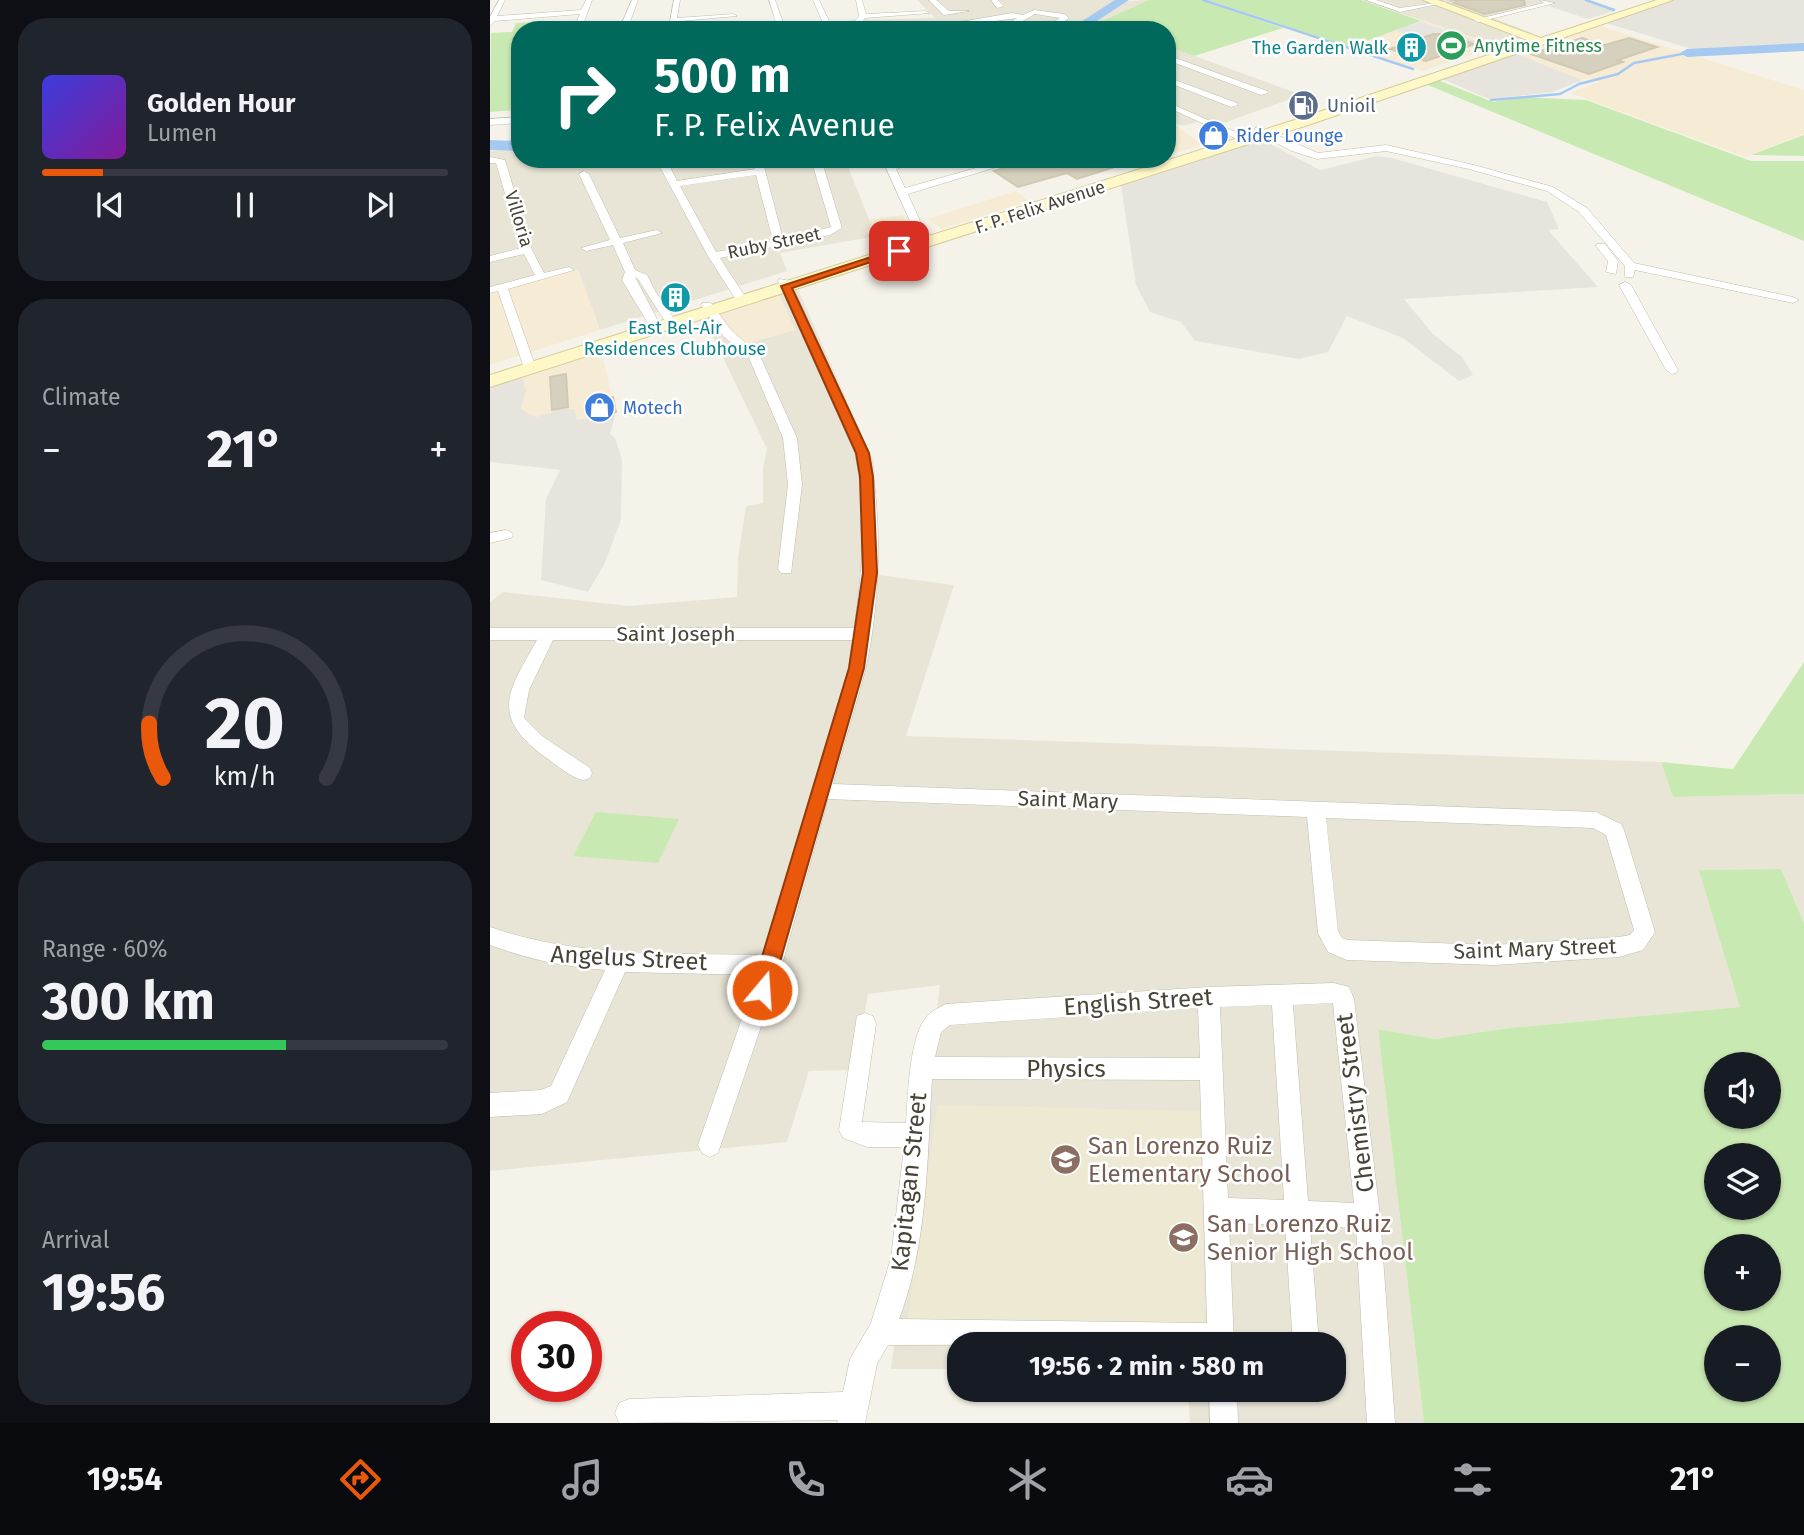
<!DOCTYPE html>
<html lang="en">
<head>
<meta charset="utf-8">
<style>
  body { margin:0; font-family:"Fira Sans",sans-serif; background:#20242c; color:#f1f3f6; height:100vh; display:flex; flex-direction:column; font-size:26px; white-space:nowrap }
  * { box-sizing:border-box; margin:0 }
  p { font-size:23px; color:#9ea1a6 }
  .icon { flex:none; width:38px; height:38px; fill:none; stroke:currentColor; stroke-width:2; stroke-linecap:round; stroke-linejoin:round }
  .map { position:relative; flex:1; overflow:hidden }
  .drawer { display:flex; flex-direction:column; gap:18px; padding:18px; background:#0d0f14; width:490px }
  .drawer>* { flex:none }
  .guide { position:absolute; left:21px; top:21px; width:665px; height:147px; border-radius:28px; box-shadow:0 2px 5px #0004; background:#00695c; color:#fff; overflow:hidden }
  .controls { position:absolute; left:1214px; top:1052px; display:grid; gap:14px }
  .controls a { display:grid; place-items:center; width:77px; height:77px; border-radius:50%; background:#171b24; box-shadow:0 2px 5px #0004; font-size:35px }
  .speed { position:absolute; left:21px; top:1311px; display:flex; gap:14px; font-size:35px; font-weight:700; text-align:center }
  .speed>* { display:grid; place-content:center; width:91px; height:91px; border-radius:50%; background:#171b24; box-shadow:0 2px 5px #0004; line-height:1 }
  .speed .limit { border:10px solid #d22; background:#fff; color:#111 }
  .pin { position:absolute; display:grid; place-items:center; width:60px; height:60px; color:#fff; margin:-30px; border-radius:14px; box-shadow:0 4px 10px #0006 }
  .me { position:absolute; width:77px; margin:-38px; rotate:18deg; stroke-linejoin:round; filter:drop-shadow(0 0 5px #0008) }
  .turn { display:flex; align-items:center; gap:24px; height:147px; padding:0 28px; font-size:32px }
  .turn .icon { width:91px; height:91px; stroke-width:2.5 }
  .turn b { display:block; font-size:49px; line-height:60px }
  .big { font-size:52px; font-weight:700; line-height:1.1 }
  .drawer .card { flex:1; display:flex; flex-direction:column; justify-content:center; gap:10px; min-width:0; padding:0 24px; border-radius:28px; background:#20242c }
  .drawer .dial { align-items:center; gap:0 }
  .dial svg { height:182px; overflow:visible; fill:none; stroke:#363941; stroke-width:7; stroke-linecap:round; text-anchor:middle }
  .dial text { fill:#f1f3f6; stroke:none }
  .song { display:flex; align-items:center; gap:21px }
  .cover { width:84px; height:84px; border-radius:10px; background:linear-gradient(135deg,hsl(240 70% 55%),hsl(290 70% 35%)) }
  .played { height:7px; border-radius:4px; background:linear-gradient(90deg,#ea580c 15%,#363941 15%) }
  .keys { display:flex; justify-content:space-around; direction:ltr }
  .heat { display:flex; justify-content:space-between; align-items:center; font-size:38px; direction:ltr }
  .charge { height:10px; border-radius:5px; background:linear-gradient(90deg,#34c759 60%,#363941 0) }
  .trip { position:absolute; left:457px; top:1332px; width:399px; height:70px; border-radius:28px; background:#171b24; box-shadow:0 2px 5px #0004; font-weight:700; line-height:70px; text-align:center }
  .tabs { display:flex; height:112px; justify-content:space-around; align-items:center; background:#090b0e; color:#9ea1a6 }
  .tabs .icon { width:49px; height:49px }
  .tabs .active { color:#ea580c }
  .tabs b { font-size:32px; color:#f1f3f6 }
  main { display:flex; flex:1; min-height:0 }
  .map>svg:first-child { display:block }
  .residential { fill:#e8e5d7 }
  .commercial { fill:#f6ecd5 }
  .industrial { fill:#e7e4de }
  .education { fill:#eee9d3 }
  .green { fill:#c9e9b2; fill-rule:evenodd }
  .parking { fill:#e6e5e1 }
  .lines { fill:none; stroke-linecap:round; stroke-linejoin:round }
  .stream { stroke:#a6c9f1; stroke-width:2.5 }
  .river { fill:#a6c9f1; fill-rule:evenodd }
  .building { fill:#d6d0be; stroke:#d1c9b2; stroke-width:2 }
  .street-casing { stroke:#c0bcac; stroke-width:1 }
  .secondary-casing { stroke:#d4cc99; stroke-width:2 }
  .street { fill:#fff; fill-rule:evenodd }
  .secondary { fill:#fef8c9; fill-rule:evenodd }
  .route { fill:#ea580c; stroke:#983908; stroke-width:2 }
  .labels { text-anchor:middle; stroke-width:5; stroke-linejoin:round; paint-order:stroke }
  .far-leisure-label { font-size:18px; fill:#27864d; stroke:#fff; text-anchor:start }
  .far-culture-label { font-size:18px; fill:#0d838f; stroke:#fff; text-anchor:end }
  .far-service-label { font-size:18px; fill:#4e5e75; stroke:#fff; text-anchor:start }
  .far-shop-label { font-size:18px; fill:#366cbe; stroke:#fff; text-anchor:start }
  .far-street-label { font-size:18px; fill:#484437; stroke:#fff }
  .street-label { font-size:21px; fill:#484437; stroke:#fff }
  .near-street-label { font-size:24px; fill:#484437; stroke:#fff }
  .near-education-label { font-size:24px; fill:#785e54; stroke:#fff; text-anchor:start }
</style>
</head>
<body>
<main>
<section class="drawer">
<div class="card">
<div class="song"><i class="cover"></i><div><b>Golden Hour</b><p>Lumen</p></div></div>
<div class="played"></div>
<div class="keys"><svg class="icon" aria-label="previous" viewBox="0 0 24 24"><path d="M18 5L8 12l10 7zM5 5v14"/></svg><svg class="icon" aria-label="pause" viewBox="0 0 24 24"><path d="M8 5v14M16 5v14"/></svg><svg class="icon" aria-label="next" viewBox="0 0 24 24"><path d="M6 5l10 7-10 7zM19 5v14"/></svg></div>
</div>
<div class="card"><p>Climate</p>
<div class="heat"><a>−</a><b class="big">21°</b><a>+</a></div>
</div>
<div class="card dial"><svg viewBox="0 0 100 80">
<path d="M14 69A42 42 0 1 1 86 69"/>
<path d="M14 69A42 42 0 0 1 8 45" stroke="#ea580c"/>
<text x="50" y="56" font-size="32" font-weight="700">20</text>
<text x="50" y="72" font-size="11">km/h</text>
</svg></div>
<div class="card"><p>Range · 60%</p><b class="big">300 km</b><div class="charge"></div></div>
<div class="card"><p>Arrival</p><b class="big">19:56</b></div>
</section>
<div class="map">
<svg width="1314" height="1423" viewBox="0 0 1314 1423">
  <rect width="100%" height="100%" fill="#f5f3e9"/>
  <!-- residential -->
  <path class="residential" d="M427 0H628L580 30H376L374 20 445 18Z
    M659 0 611 22 632 30H588L601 18 634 1Z
    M871 0H1061L1069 3 1004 18 1044 34 1008 46Z
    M677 46 812 95 722 127 710 121 692 126 677 120Z
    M30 150V159H96L134 163 185 159H355L383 229 381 237 290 253 297 271 110 330 88 270 0 292V151Z
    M308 289 384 462 389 575 464 585 416 736 1171 762 1183 797 1314 794V923L1291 869 1210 871 1251 1007 1019 1028 945 1039 888 1029 934 1423H700L698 1390H844V1344H469V1369H401L450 985 378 994 365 1070 319 1071 297 1142 0 1171V602L13 592 139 606 247 597 248 558 256 506 273 503V468L277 449 214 318 228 313 257 343 305 330 289 295Z"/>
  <!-- commercial -->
  <path class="commercial" d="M933 20 1008 46 933 71 861 47Z
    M1108 25 1314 90V134L1255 157 1080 93 1109 82 1098 78 1092 80 1025 53Z
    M686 125 712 145 677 156V127Z
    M526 191 540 201 452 229 437 219Z
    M413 215 422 236 386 246 376 230 382 229 379 220Z
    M88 269 110 330 0 365V292Z
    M289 295 305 330 257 343 242 336 228 313Z
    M111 350 126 412 87 420 85 410 75 408 46 417 31 409 36 391 32 376Z"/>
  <!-- industrial -->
  <path class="industrial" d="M1061 0H1094L1124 11 1098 19 1058 6 1068 3Z
    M1184 0H1314V45L1205 50 1116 23Z
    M1025 53 1092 80 1063 92 999 99 950 78Z
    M769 138 830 170 887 156 902 158 1057 202 1069 229 1058 230 1108 287 914 299 943 334 972 357 983 375 969 381 913 338 857 316 838 352 809 359 705 341 691 322 660 312 646 285 631 185Z
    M32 376 36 391 31 409 46 417 75 408 85 410 87 420 126 412 120 434 125 438 132 459 131 520 114 565 98 592 51 580 56 499 70 470 0 462V386Z"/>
  <!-- education -->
  <path class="education" d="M447 1105 710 1111 715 1325 417 1324Z"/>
  <!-- green -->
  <path class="green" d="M659 0H710L793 28 704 56 677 46V30H632L610 22Z
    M717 0H871L931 21 860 47Z
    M59 21 56 30H30V103L27 110 0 112 1 33 22 32 26 23Z
    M945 79 1003 102 1030 97 1096 100 1261 161H1314V241L933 83Z
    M1314 135V156L1261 155Z
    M1314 662V794L1183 797 1171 762 1243 769Z
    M106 812 189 819 168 863 83 856Z
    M1291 869 1314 923V1423H934L888 1029 945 1039 1019 1028 1250 1007 1209 870ZM1227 1064H1279V1116H1227ZM1227 1155H1279V1208H1227ZM1227 1246H1279V1298H1227ZM1227 1337H1279V1390H1227Z"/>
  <!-- parking -->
  <path class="parking" d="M932 22 970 36 1001 46 993 49 946 32 929 38 904 30Z"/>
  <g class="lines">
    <!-- stream -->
    <path class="stream" d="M713 0 923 69
      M1096 0 1124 10
      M1001 100 1070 94 1089 84 1128 74 1144 63 1197 53"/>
    <!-- river -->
    <path class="river" d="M625 0H639L593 30H578Z
      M1314 43V51L1197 57 1190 53 1197 49Z
      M0 140 30 141V151L0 150Z
      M110 159H158C148 167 120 167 110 159Z"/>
  </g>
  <!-- building -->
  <path class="building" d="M969 0H1034L1035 5 995 14 964 3Z
    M943 34H952L985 44 936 61 900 49Z
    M1092 38 1115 45 1139 38 1167 47 1128 60 1133 62 1099 74 1041 54Z
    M542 159H640V162L587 179 577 173 528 187 504 171Z
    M191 289 197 302 178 306 173 293Z
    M76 374 78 407 62 410 60 377Z
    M123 397 126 412 107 416 105 402Z"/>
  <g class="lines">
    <defs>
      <path id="street" d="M9 0H15L7 16 91 10 96 0H102L91 30H83L90 14 5 21 0 26V17Z
        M142 0H148L137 30H129Z
        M184 0H190L187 18 243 14 247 16 180 22Z
        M279 0H285L294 25 333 23 323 0H329L340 23 365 21 369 16 366 0H372L376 14 436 11 440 13 375 18 370 25 342 27 344 30 335 27 253 30 287 26Z
        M439 0H446L459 11H479L454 15Z
        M501 0H508L514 6 507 8Z
        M876 0H886L910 8 967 0 910 12Z
        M1050 0 1065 3 988 22 984 20 1054 3Z
        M544 10 574 14 579 18 561 30H552L570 18 545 14 517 30H507L527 18 476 25 399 29 395 27 476 21 522 13 533 15Z
        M677 55 777 91 778 93 771 95 677 60Z
        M677 77 747 103 748 105 741 107 677 82Z
        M677 102 759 138 761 140 753 142 677 107Z
        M30 117V123L0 125V119Z
        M768 127 828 153 896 145 984 165 1063 187 1097 208 1144 263 1303 297 1309 300 1303 303 1145 270 1143 277H1135V266L1089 212 1057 191 979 169 896 151 827 159 802 151 765 132V128Z
        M0 157 15 160 42 250 54 273 79 267 84 270 18 289 46 368 40 372 34 368 8 291 0 293V287L45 275 34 254 0 262V256L31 248 6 163H0Z
        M183 159H202L180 167 187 181 265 169 262 159H272L293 239 341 227 321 159H331L352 228 340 235 230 258 258 301 248 303 218 256 170 167 175 161ZM266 175 283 241 226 252 190 186Z
        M392 159H402L404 164 423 159H439L406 169 415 188 518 159H533L418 194 430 221 444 242 439 245 435 244 420 221Z
        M94 171 99 174 130 238 167 230 172 233 133 243 145 270 157 275 165 291 188 324 186 326H178L148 279 145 277 169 323 159 325 132 280 135 272 123 245 96 251 91 248 120 240 89 174Z
        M1107 244H1115L1128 261 1126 274 1116 272 1118 261 1106 246Z
        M290 279 300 281 379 453C393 516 390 608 375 671 365 709 353 746 343 784L1106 812 1131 824 1134 830 1165 932 1153 950 1129 957 1004 965 857 960 838 952 828 933 817 817 338 799 292 965 228 1153 220 1157 212 1153 208 1145 267 975 135 972 77 1102 52 1114 0 1117V1093L51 1090 61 1086 115 970C75 967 37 959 0 945V927C88 958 181 953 273 955L359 668 363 640H63L39 690 34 718 52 736 100 768 102 773 100 778 93 780C78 776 64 763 51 754 0 715 19 690 47 640H0V628H364C373 571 377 510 365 453L288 281ZM836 818 1103 828 1116 835 1144 930 1140 935 1129 937 1004 945 858 940 852 938 848 931Z
        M1135 282 1141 285 1188 370 1186 373 1182 374 1176 370 1129 285Z
        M213 303H221L241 330 270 356 307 438 312 485 301 573H291L288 569 298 485 293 438 259 358 233 336 211 305Z
        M16 530 21 532 23 535 21 538 0 543V533Z
        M844 983 859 987 864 999 890 1216 905 1423H877L866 1228 820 1226 829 1344H803L795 1225 739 1223 744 1344 398 1345 387 1364 375 1423H347L348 1420 129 1423 125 1413 129 1403 139 1399 353 1392 360 1359 381 1323 401 1258 414 1147H377L353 1138 349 1130 367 1016 375 1013 383 1016 386 1024 372 1122 416 1123C418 1096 419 1043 434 1020 438 1013 448 1008 456 1004L719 987ZM843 1003 864 1203 818 1201 803 1005ZM782 1005 794 1200 738 1198 730 1007ZM708 1008 710 1058 445 1057 451 1032 460 1025ZM442 1079 710 1080 717 1323 409 1319C438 1243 437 1159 442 1079Z
        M719 1390H747L748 1423H720Z"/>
      <path id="secondary" d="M933 0H948L1051 38 1167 0H1183L821 124 0 387V375L811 118 1040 41Z"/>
    </defs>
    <!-- street casing -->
    <use href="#street" class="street-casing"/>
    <!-- secondary casing -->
    <use href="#secondary" class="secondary-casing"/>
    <!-- street -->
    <use href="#street" class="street"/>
    <!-- secondary -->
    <use href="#secondary" class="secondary"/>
  </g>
  <!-- route -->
  <path class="route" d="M406 249 414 251 302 288 379 453 383 477 387 573 374 668 282 990 279 997 272 1000 265 997 262 990 359 668 373 573 370 477 366 453 291 286Z"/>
  <!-- icons -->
  <defs>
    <symbol id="stadium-disc" viewBox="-11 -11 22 22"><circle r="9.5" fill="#2e9e5b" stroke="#fff"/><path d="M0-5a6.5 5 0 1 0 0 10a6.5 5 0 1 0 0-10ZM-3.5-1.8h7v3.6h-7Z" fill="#fff"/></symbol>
    <symbol id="building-disc" viewBox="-11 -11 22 22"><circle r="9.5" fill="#0f9aa8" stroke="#fff"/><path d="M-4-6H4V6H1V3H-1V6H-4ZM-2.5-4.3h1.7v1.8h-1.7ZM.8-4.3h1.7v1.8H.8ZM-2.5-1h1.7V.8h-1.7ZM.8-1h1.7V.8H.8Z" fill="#fff"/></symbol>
    <symbol id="fuel-disc" viewBox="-11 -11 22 22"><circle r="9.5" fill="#5c6f8a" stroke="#fff"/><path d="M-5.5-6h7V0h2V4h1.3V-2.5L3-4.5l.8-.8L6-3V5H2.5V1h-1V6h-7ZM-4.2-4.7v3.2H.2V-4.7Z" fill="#fff"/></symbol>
    <symbol id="shop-disc" viewBox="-11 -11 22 22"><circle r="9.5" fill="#3f7fe0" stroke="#fff"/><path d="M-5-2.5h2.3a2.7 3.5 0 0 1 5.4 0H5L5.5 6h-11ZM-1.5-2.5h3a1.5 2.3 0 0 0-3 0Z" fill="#fff"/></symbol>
    <symbol id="school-disc" viewBox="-11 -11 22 22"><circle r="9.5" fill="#8d6e63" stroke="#fff"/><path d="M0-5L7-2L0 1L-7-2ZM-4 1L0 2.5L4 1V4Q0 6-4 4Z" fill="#fff"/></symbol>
  </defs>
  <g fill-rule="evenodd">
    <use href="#stadium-disc" x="944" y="28" width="35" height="35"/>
    <use href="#building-disc" x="904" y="30" width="35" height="35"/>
    <use href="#fuel-disc" x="796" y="88" width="35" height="35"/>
    <use href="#shop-disc" x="706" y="118" width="35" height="35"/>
    <use href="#building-disc" x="168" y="280" width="35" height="35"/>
    <use href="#shop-disc" x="92" y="390" width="35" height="35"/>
    <use href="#school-disc" x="558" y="1142" width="35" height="35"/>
    <use href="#school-disc" x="676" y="1220" width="35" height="35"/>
  </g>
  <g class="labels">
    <!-- far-leisure labels -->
    <g class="far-leisure-label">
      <text x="984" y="52">Anytime Fitness</text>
    </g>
    <!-- far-culture labels -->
    <g class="far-culture-label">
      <text x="898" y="54">The Garden Walk</text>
      <text x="185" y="334" text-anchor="middle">East Bel-Air<tspan x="185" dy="21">Residences Clubhouse</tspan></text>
    </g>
    <!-- far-service labels -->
    <g class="far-service-label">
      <text x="837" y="112">Unioil</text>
    </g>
    <!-- far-shop labels -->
    <g class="far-shop-label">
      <text x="746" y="142">Rider Lounge</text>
      <text x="133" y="414">Motech</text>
    </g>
    <!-- far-street labels -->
    <g class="far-street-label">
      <text transform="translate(550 207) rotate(-18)" y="6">F. P. Felix Avenue</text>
      <text transform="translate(29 219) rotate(73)" y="6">Villoria</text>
      <text transform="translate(284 243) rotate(-12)" y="6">Ruby Street</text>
    </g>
    <!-- street labels -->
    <g class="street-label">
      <text x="186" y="641">Saint Joseph</text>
      <text transform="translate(578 800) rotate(2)" y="7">Saint Mary</text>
      <text transform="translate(1045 949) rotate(-2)" y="7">Saint Mary Street</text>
    </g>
    <!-- near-street labels -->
    <g class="near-street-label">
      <text transform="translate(139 958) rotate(3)" y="8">Angelus Street</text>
      <text transform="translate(648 1002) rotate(-4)" y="8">English Street</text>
      <text x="576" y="1077">Physics</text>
      <text transform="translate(865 1103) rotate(-97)" y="8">Chemistry Street</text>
      <text transform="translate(419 1182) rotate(-84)" y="8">Kapitagan Street</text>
    </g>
    <!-- near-education labels -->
    <g class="near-education-label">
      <text x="598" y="1154">San Lorenzo Ruiz<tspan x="598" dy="28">Elementary School</tspan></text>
      <text x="717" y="1232">San Lorenzo Ruiz<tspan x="717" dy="28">Senior High School</tspan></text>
    </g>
  </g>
</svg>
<div class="controls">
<a><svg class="icon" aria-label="sound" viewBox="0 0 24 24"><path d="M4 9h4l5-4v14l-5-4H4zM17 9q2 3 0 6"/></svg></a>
<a><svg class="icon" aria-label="layers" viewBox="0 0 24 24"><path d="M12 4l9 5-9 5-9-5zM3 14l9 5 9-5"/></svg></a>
<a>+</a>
<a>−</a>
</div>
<div class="speed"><div class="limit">30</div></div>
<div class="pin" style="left:409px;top:251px;background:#d93025"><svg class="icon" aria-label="arrive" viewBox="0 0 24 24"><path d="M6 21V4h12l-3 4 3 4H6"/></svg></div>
<svg class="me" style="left:272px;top:990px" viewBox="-20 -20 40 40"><circle r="17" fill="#ea580c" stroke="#fff" stroke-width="3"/><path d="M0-11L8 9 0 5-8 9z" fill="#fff"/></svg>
<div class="trip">19:56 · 2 min · 580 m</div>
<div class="guide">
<div class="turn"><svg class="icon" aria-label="right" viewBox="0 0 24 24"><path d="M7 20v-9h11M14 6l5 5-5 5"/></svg><div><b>500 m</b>F. P. Felix Avenue</div></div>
</div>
</div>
</main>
<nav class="tabs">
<b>19:54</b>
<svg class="icon active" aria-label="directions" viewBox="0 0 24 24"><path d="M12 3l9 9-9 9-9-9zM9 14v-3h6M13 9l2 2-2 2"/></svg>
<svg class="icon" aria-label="music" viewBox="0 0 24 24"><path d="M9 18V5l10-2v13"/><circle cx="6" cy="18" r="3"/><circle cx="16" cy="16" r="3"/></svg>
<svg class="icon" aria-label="phone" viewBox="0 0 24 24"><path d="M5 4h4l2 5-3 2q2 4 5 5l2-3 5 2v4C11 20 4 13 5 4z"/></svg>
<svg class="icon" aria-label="climate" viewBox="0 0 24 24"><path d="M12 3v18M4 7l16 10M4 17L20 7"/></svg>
<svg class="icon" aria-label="car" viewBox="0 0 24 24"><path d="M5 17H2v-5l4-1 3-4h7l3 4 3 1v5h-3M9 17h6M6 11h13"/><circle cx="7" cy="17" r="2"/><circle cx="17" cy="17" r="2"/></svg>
<svg class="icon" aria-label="filters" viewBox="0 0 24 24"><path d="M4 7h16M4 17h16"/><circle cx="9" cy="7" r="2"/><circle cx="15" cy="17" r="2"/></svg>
<b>21°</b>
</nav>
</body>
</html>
